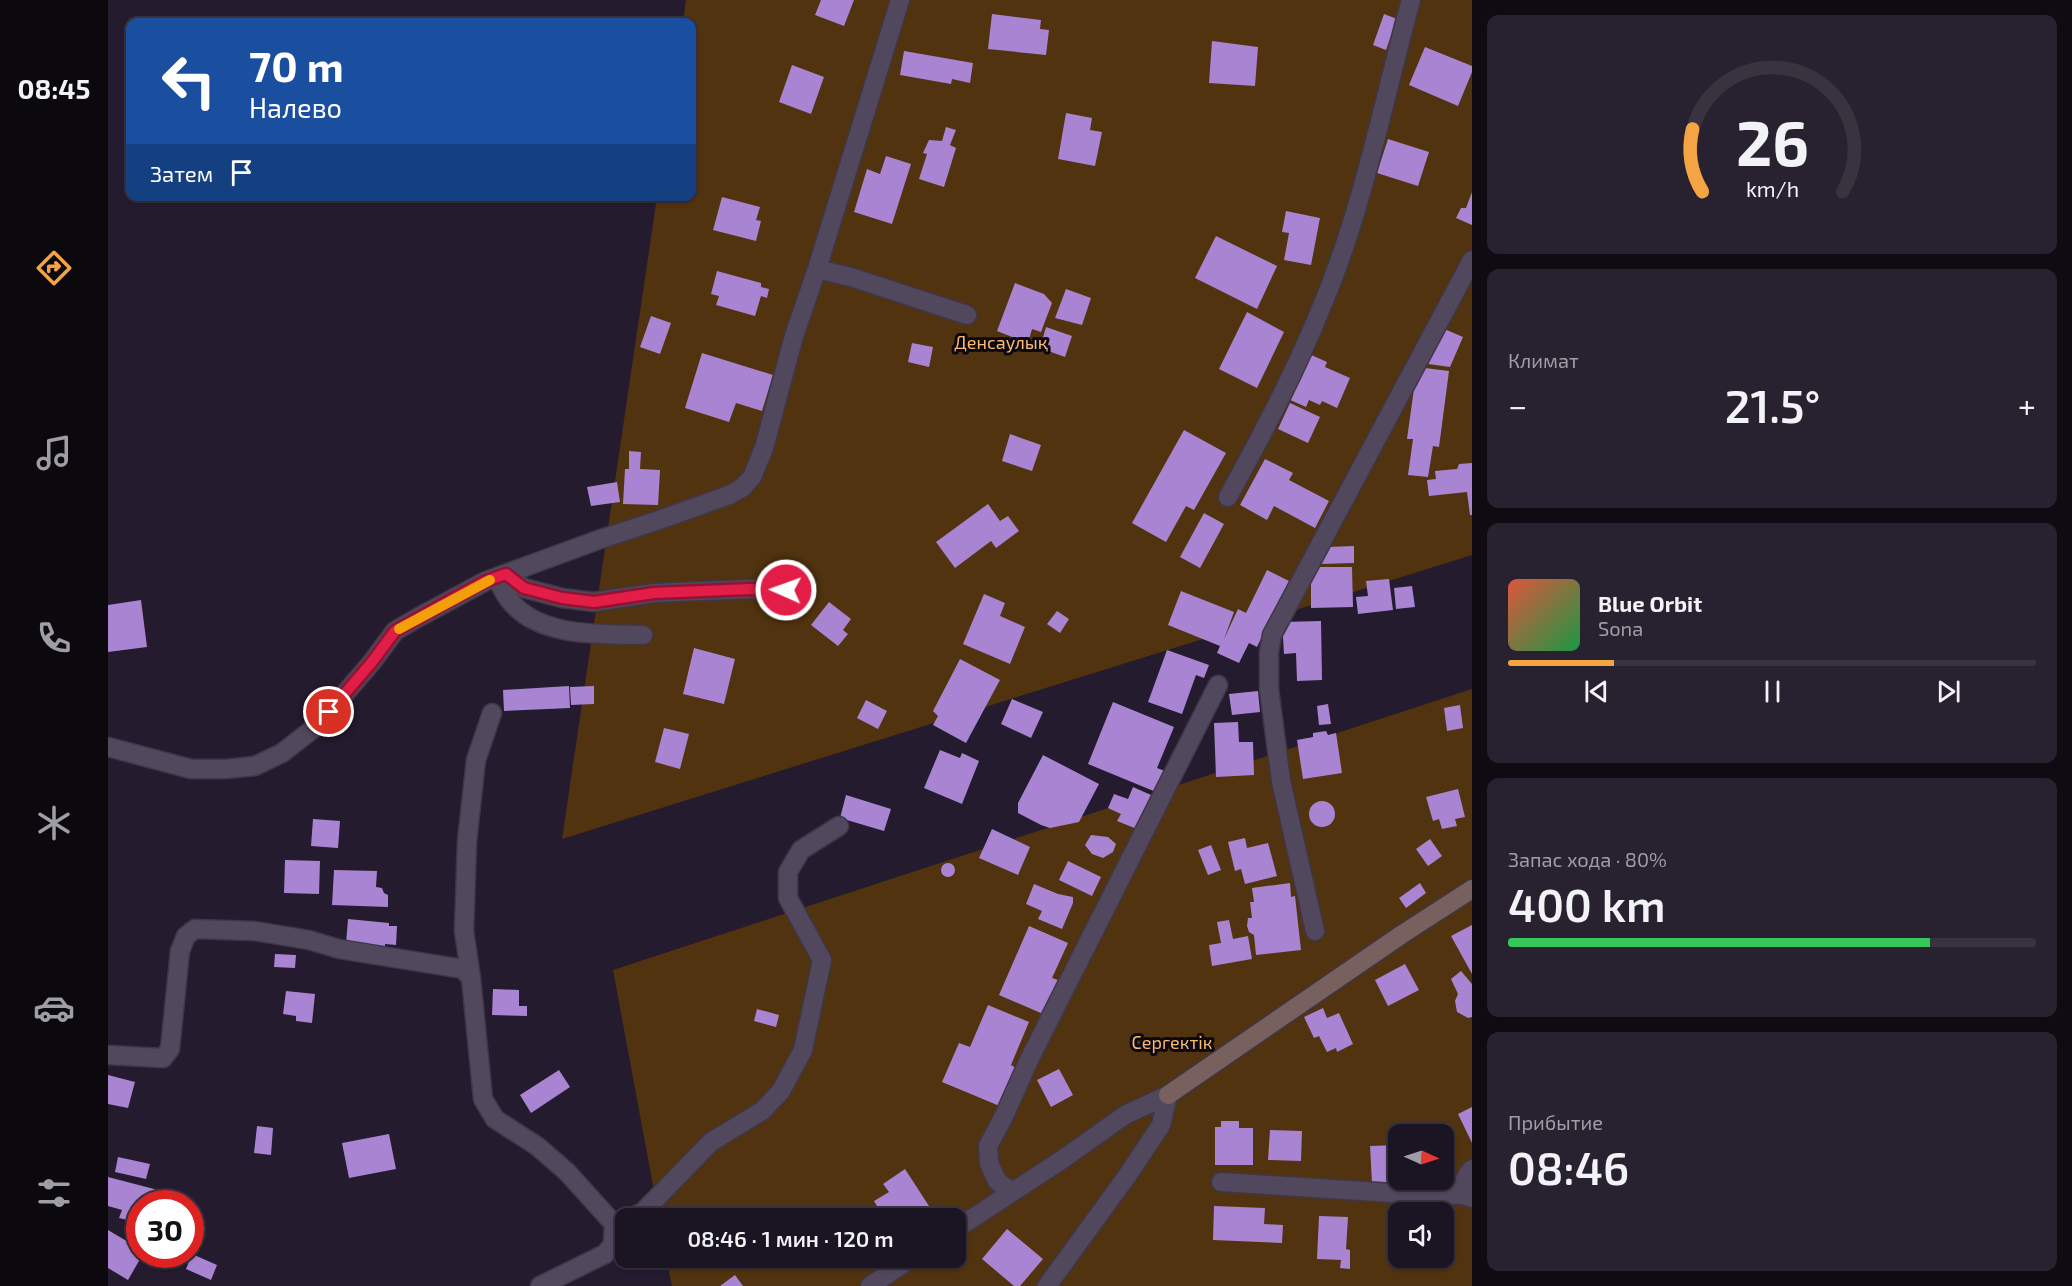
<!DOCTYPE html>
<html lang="ru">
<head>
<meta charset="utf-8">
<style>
  body { margin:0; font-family:"Exo 2",sans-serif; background:#28212f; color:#f1f3f6; height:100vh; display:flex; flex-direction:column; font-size:22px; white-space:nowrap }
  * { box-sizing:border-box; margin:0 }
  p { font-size:20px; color:#a09ea5 }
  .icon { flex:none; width:33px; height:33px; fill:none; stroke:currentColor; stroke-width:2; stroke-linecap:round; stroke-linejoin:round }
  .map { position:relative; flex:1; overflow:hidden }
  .panel { display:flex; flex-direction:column; gap:15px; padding:15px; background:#0f0b13; width:600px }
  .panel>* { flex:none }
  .guide { position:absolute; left:18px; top:18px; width:570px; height:183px; border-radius:12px; box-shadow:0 2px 4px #0004,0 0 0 2px #393340; background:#1a4fa0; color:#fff; overflow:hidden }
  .needle { width:39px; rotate:93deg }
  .controls { position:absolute; left:1280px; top:1124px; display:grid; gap:12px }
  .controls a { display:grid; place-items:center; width:66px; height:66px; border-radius:12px; background:#1b1422; box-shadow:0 2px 4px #0004,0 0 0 2px #393340; font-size:30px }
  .speed { position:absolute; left:18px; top:1190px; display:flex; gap:12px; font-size:30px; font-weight:700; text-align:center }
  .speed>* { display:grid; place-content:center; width:78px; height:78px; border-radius:50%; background:#1b1422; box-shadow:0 2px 4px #0004,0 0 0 2px #393340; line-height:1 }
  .speed .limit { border:9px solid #d22; background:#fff; color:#111 }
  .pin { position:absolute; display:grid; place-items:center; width:51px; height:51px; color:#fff; margin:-26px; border:3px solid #fff; border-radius:50%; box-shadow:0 2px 6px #0007 }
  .me { position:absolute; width:66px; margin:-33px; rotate:272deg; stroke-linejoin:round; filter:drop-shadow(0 0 4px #0008) }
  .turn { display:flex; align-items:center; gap:21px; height:126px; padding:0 24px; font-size:27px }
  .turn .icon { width:78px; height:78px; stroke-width:2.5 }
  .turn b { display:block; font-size:42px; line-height:51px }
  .then { display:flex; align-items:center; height:57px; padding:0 24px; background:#0003; gap:12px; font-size:22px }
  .big { font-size:45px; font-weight:600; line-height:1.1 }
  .panel .tile { flex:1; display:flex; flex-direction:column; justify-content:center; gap:9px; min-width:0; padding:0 21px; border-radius:12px; background:#28212f }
  .panel .dial { align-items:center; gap:0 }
  .dial svg { height:156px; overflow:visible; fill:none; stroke:#393340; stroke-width:7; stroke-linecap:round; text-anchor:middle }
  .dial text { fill:#f1f3f6; stroke:none }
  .song { display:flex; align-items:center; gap:18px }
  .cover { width:72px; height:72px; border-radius:9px; background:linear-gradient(135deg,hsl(10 70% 55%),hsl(140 70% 35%)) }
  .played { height:6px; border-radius:3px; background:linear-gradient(90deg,#f4a443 20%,#393340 20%) }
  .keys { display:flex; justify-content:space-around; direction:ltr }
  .heat { display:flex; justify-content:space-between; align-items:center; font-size:33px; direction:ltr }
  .charge { height:9px; border-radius:4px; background:linear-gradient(90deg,#34c759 80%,#393340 0) }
  .trip { position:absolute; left:507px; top:1208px; width:351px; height:60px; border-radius:12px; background:#1b1422; box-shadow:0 2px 4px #0004,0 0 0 2px #393340; font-weight:600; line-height:60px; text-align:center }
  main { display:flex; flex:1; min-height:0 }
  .menu { display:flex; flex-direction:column; width:108px; justify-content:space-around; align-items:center; background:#0b080e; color:#a09ea5 }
  .menu .icon { width:42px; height:42px }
  .menu .selected { color:#f4a443 }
  .menu b { font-size:27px; color:#f1f3f6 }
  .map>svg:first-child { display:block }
  .green { fill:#51330f; fill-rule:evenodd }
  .building { fill:#a984d2 }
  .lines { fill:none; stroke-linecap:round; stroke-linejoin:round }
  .street-casing { stroke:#3f3747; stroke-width:21 }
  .secondary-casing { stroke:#3f3747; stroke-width:21 }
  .street { stroke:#52485e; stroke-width:18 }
  .secondary { stroke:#77605e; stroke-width:18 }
  .route-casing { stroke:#92132f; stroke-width:15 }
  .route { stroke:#e11d48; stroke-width:10 }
  .slow { stroke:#f59e0b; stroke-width:10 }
  .labels { text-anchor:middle; stroke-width:6; stroke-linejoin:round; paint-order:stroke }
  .park-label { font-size:18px; fill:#fcb970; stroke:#0b0810 }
</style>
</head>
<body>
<main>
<nav class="menu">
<b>08:45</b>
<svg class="icon selected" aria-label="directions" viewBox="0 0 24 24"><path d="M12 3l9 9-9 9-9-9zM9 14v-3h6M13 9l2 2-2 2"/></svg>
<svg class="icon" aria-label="music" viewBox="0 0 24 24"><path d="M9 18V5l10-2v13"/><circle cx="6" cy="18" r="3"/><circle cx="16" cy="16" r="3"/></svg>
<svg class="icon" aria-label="phone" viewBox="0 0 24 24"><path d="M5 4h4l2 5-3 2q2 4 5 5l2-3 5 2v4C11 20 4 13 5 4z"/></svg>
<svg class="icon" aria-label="climate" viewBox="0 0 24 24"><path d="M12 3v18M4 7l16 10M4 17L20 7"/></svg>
<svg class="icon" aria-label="car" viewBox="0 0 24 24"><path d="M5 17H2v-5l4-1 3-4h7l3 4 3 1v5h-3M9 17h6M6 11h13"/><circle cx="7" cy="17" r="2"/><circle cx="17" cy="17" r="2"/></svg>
<svg class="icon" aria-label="filters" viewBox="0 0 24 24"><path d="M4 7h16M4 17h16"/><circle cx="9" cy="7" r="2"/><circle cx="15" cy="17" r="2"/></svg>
</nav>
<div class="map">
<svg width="1364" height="1286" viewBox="0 0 1364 1286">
  <rect width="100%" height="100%" fill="#241b2e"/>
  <!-- green -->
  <path class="green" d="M578 0H1364V555L454 839 549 197 584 196V22H575Z
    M1364 689V1286H564L558 1257H848V1218H551L505 970ZM1290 1134H1335V1179H1290ZM1290 1212H1335V1257H1290Z"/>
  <!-- building -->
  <path class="building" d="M713 0H746L736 26 707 15Z
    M884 14 933 20 932 29 941 30 938 55 880 49Z
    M1276 14 1289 19 1278 50 1265 45Z
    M1104 41 1150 47 1147 86 1101 83Z
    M1317 47 1364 66V72L1350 106 1301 85Z
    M796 51 865 63 862 83 844 79 843 84 792 75Z
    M684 65 716 77 703 114 671 102Z
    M958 113 984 118 982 130 994 132 987 166 950 159Z
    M838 127 848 130 842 145 848 148 836 187 811 179 819 154 815 153 821 140 834 141Z
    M1280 139 1321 152 1310 186 1269 173Z
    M778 156 803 164 784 224 746 212 759 169 772 174Z
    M1364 192V225L1348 218 1353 208H1358Z
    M614 197 652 207 648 220 653 221 648 241 605 230Z
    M1178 211 1212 218 1203 265 1176 260 1181 233 1174 232Z
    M1108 236 1169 266 1149 309 1087 278Z
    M609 271 653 283V287L661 289 659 298 653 296 647 316 608 305 611 296 603 294Z
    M907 283 936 294 944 303 933 332 924 329 920 343 889 331Z
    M958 289 983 298 974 325 947 318Z
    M1139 312 1176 332 1149 388 1111 369Z
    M543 316 563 323 552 354 532 347Z
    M938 327 964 336 957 357 932 348Z
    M1334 328 1355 337 1342 367 1320 364Z
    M804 343 825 347 821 367 800 362Z
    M594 353 665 375 654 411 628 403 621 422 577 408Z
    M1201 354 1219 362 1217 367 1242 378 1229 408 1214 401 1212 405 1201 400 1198 407 1180 399Z
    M1309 367 1341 371 1331 447 1325 446 1320 477 1300 475 1305 439H1299Z
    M1182 403 1212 417 1200 443 1170 429Z
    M1076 430 1118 453 1086 510 1078 506 1058 542 1024 523Z
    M902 434 933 445 924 471 894 461Z
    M521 451 533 452 532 469 552 470 550 505 515 504 517 469H521Z
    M1157 459 1185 473 1181 480 1221 501 1207 528 1166 506 1159 520 1132 505Z
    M1364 463V515H1362L1359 492 1321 496 1319 480 1328 479 1327 471 1349 469 1351 464Z
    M509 482 512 502 483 506 479 487Z
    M880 504 892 521 900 516 911 531 888 548 883 541 847 568 828 542Z
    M1096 513 1116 524 1092 568 1072 557Z
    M1246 546V563L1212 564 1219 547Z
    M1203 567H1244L1245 607 1203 608Z
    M1159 570 1181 581 1149 647 1141 643 1131 663 1109 653 1112 646 1060 625 1073 591 1126 612 1116 639 1130 609 1138 613Z
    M1281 579 1285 610 1250 614 1248 597 1260 596 1258 581Z
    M1304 586 1307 607 1288 609 1286 588Z
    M876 594 897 603 892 616 917 627 902 664 855 644Z
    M33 600 39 647 0 652V605Z
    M721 602 743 619 735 630 740 634 730 646 703 625Z
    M949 611 961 619 952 633 939 624Z
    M1213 621 1214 680 1189 681 1188 653 1176 654 1174 622Z
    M586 648 627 659 616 704 575 694Z
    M1059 650 1101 665 1096 678 1088 675 1074 714 1040 702Z
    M852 659 892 680 858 743 825 725 830 716 825 711Z
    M461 686 462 708 396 711 395 690Z
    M486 686V704L463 705 462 687Z
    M1150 691 1152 712 1124 715 1121 694Z
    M904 699 935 712 923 738 893 724Z
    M758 700 779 711 770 729 749 718Z
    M1005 702 1066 727 1049 768 1057 771 1048 792 980 764Z
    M1220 704 1223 724 1211 725 1209 706Z
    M1352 705 1355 728 1339 731 1336 708Z
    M1130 722 1131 742H1145L1146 775 1108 777 1106 723Z
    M556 728 581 734 572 769 547 762Z
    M1218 731 1220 735 1228 733 1234 773 1195 779 1189 740 1205 737V733Z
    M832 750 852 758 854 753 871 761 854 804 816 788Z
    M935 755 991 784 971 822 942 828 933 825 910 813V803Z
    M1025 787 1043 795 1029 829 1009 821 1013 814 1000 808 1006 794 1020 799Z
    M1350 789 1357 817 1347 819 1349 826 1334 829 1331 819 1325 821 1318 797Z
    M738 795 783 809 776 831 732 818Z
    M1201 814a13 13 0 1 1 26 0a13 13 0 1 1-26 0Z
    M205 819 232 821 230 848 203 846Z
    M884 829 922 847 910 875 871 858Z
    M983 835 1000 837 1008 844 1005 852 995 858 984 854 977 845Z
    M1137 838 1139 848 1160 843 1169 876 1137 884 1133 869 1127 871 1120 842Z
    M1322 839 1334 856 1320 866 1308 849Z
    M1103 845 1113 870 1100 875 1090 850Z
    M177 860 212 861 211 894 176 893Z
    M960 861 993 877 984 896 951 880Z
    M833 870a7 7 0 1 1 14 0a7 7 0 1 1-14 0Z
    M226 870 269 871 268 887 274 888 276 893 280 895V907L224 905Z
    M1182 883 1183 897 1187 896 1193 950 1148 955 1146 935 1141 932 1139 926 1140 918H1144L1142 902H1146L1144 888Z
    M1312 883 1318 893 1298 908 1291 898Z
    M926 884 950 894 965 897V903L954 929 930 919 934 911 918 904Z
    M240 919 281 923V926H289L288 945 277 944V947L238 944Z
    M1121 920 1125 939 1140 936 1144 959 1104 966 1101 945 1113 943 1109 922Z
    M1364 925V974L1343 936Z
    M921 926 960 943 944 978 950 980 935 1014 891 995Z
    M167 954 188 955 187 968 166 967Z
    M1297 964 1311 990 1280 1006 1267 980Z
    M1353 971 1364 984V1017L1360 1018 1349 1012 1347 1001 1350 994 1343 979Z
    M385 989 411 990V1006H419V1016L384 1015Z
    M178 991 207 994 204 1023 188 1021V1016L175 1014Z
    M880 1005 921 1022 903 1065 910 1069 894 1107 834 1082 851 1043 862 1047Z
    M1215 1008 1219 1018 1231 1013 1245 1044 1229 1052 1228 1048 1219 1052 1211 1036 1206 1038 1196 1017Z
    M649 1009 671 1015 668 1027 646 1021Z
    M951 1069 965 1095 943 1107 929 1080Z
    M451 1070 462 1087 423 1113 412 1095Z
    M0 1075 27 1082 20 1108 0 1104Z
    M1364 1107V1143L1350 1114Z
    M1113 1121H1131V1128H1145V1165H1107V1127H1113Z
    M149 1126 165 1128 163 1155 146 1153Z
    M1162 1130 1194 1131 1193 1161 1160 1160Z
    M281 1134 288 1169 241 1178 234 1143Z
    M1290 1145V1179H1303V1181L1264 1183 1262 1146Z
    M10 1157 42 1164 38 1179 7 1172Z
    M797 1169 821 1206 803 1218H776L766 1201 781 1192 775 1184Z
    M0 1177 69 1195 67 1203H32V1223L11 1218 14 1210 0 1206Z
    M1106 1206 1157 1208 1156 1224 1175 1225 1174 1243 1105 1240Z
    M1211 1216 1240 1217 1238 1249 1242 1250V1269L1232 1268 1233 1260 1209 1259Z
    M899 1229 935 1259 912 1286H906L874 1259Z
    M0 1230 32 1249V1254H35L20 1280 0 1268Z
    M84 1254 109 1265 103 1280 78 1269Z
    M627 1275 635 1286H612Z"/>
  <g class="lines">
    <defs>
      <path id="street" d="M709 269 743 277 859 315
        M1120 497C1155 433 1189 369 1216 301 1255 208 1276 98 1303 0
        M398 574 416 588 454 598 486 602 546 593 642 589 696 591
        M389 577C392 584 395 592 400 598 428 638 493 634 535 635
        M0 747 83 769H118L147 766 174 753 210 725 264 662 287 631 311 617 378 581 490 540 554 519 621 495 634 488 644 477 656 448 686 336 709 269 792 0
        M1207 931 1173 781 1161 689V652L1164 635 1364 260
        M363 978 356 931 359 841 368 760 384 713
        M0 1055 55 1058 62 1049 72 951 78 936 87 929 147 931 201 940 231 949 355 969 363 978 375 1099 387 1119 429 1146 459 1172 506 1224 518 1220
        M1364 1169C1356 1177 1354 1185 1355 1195L1364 1198
        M1113 1182 1285 1193 1355 1195
        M904 1192 889 1181 881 1163 880 1146 897 1114 921 1060 1110 685
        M523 1218 535 1212 603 1142 654 1111 673 1091 695 1050 714 960 680 898V872L693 850 731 826
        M848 1229 955 1159 1017 1115 1060 1095
        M432 1286 497 1254 505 1244 506 1224
        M762 1286 805 1257
        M939 1286 1019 1176 1053 1125 1060 1095"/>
      <path id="secondary" d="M1060 1095 1293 935 1364 889"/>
    </defs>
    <!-- street casing -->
    <use href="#street" class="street-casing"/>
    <!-- secondary casing -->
    <use href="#secondary" class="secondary-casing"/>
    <!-- street -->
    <use href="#street" class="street"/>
    <!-- secondary -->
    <use href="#secondary" class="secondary"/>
  </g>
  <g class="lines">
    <defs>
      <path id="route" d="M221 712 264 662 287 631 341 601 378 581 398 574 416 588 454 598 486 602 546 593 642 589 678 590"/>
    </defs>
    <!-- route casing -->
    <use href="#route" class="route-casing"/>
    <!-- route -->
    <use href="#route" class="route"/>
    <!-- slow -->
    <path class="slow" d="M291 629 382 580"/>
  </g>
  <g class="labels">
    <!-- park labels -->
    <g class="park-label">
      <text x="893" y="349">Денсаулық</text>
      <text x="1064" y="1049">Сергектік</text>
    </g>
  </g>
</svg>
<div class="controls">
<a><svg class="needle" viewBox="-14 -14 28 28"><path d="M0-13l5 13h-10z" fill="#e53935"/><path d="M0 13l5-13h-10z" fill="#a09ea5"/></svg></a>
<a><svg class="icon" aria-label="sound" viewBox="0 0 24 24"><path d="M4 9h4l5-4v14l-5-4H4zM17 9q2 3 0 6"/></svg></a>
</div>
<div class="speed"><div class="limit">30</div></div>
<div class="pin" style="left:221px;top:712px;background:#d93025"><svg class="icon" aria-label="arrive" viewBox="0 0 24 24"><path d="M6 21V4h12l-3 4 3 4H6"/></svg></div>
<svg class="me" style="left:678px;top:590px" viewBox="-20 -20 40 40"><circle r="17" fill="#e11d48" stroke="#fff" stroke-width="3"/><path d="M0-11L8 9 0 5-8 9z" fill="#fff"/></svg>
<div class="trip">08:46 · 1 мин · 120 m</div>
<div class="guide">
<div class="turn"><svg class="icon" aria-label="left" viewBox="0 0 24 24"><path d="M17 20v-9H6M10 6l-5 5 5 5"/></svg><div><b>70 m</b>Налево</div></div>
<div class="then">Затем<svg class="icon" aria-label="arrive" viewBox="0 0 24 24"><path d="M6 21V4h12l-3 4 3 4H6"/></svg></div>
</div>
</div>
<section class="panel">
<div class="tile dial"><svg viewBox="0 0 100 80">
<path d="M14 69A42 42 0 1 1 86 69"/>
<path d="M14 69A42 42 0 0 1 9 37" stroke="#f4a443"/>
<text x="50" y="56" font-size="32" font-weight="700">26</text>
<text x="50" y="72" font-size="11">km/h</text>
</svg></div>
<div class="tile"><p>Климат</p>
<div class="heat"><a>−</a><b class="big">21.5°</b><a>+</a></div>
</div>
<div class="tile">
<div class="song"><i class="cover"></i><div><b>Blue Orbit</b><p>Sona</p></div></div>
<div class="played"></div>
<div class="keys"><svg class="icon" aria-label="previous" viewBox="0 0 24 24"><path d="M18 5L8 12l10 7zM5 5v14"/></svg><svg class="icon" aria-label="pause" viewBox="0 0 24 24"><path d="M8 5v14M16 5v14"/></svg><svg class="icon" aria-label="next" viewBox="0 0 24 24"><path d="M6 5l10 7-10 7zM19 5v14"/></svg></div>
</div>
<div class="tile"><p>Запас хода · 80%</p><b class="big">400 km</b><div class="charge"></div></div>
<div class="tile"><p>Прибытие</p><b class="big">08:46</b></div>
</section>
</main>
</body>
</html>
